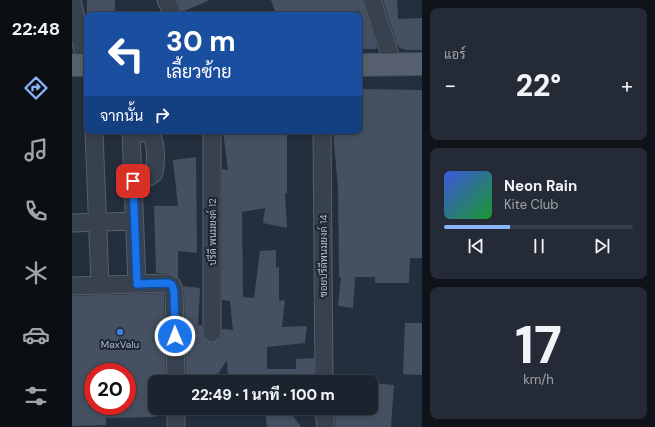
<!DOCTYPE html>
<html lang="th">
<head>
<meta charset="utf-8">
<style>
  body { margin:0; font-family:"DM Sans",Sarabun,sans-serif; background:#242b36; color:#f1f3f6; height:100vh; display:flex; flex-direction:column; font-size:15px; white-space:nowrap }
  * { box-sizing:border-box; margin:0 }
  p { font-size:13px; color:#a0a4aa }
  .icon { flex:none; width:22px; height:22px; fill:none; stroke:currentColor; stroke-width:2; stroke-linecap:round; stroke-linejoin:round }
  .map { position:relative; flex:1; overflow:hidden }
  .details { display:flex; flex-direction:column; gap:8px; padding:8px; background:#0f1319; width:233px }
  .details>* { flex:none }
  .guide { position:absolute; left:12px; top:12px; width:278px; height:122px; border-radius:8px; box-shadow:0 2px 6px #0003,0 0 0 1px #39404a; background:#1a4fa0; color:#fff; overflow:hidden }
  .speed { position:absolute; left:12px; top:363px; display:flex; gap:8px; font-size:20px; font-weight:700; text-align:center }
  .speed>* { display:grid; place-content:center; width:52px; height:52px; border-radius:50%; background:#1b232e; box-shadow:0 2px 6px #0003,0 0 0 1px #39404a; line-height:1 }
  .speed .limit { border:6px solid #d22; background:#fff; color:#111 }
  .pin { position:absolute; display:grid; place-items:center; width:34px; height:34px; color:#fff; margin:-17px; border-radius:8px; box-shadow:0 2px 6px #0006 }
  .me { position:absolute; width:44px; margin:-22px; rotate:359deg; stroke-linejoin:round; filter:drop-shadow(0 0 3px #0008) }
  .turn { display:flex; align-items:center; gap:14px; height:84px; padding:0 16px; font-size:18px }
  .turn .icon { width:52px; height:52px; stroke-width:2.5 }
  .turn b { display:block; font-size:28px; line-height:34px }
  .then { display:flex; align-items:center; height:38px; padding:0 16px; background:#0003; gap:8px; font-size:15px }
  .big { font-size:30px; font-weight:800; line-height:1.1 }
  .details .card { flex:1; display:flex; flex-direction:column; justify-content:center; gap:6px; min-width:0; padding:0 14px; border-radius:8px; background:#242b36 }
  .details .dial { align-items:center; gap:0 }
  .dial b { font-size:52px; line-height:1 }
  .song { display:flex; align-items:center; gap:12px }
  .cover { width:48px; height:48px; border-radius:6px; background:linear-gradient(135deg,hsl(230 70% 55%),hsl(130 70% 35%)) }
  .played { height:4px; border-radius:2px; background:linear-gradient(90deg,#8ab4f8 35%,#39404a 35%) }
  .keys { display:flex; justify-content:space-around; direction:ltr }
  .heat { display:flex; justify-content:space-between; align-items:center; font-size:22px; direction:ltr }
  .trip { position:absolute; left:76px; top:375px; width:230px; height:40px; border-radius:8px; background:#1b232e; box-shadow:0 2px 6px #0003,0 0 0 1px #39404a; font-weight:800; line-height:40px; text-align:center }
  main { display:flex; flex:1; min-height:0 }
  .tab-bar { display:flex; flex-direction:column; width:72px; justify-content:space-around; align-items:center; background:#0b0e12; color:#a0a4aa }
  .tab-bar .icon { width:28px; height:28px }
  .tab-bar .current { color:#8ab4f8 }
  .tab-bar b { font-size:18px; color:#f1f3f6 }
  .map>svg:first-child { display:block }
  .building { fill:#455162; fill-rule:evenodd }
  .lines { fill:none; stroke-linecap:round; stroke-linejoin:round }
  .minor-casing { stroke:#565f6c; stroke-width:19 }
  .major-casing { stroke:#414a57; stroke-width:24 }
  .minor { stroke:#38414e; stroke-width:17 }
  .major { stroke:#56606e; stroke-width:22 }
  .route-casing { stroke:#114b97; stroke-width:10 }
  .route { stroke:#1a73e8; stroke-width:7 }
  .shop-dot { fill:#3f7fe0; stroke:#1d2633; stroke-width:1.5 }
  .labels { text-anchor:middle; stroke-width:4; stroke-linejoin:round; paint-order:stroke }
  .street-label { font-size:10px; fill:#b4bcc9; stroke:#1d2633 }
  .poi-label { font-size:10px; fill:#b4bcc9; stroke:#1d2633 }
</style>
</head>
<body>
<main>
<nav class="tab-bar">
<b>22:48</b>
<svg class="icon current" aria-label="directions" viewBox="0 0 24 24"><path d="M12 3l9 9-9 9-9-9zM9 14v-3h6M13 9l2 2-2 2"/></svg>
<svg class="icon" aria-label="music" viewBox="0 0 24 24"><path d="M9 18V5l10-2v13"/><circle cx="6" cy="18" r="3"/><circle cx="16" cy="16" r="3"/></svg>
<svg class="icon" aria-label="phone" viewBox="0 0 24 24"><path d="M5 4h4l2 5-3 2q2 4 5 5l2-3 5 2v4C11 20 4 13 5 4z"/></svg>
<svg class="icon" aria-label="climate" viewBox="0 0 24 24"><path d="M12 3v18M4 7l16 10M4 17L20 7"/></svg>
<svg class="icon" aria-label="car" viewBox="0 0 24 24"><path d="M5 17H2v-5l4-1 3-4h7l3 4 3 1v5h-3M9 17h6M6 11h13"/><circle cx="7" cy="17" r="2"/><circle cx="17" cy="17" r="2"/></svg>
<svg class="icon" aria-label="filters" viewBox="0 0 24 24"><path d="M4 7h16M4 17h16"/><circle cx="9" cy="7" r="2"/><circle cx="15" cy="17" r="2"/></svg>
</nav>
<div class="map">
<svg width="350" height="427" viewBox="0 0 350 427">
  <rect width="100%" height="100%" fill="#242f3e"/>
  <!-- building -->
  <path class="building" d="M15 0H43V15H15Z
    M105 0H138L110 12Z
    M199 0H290L305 47 304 49H287V11L252 14 204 15Z
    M311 0H325L326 19 350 18V50H335L328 48 325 44Z
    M287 89 350 90V258H338L337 283H303V277H283L281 308 266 306 269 277H267L266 187 261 131H287Z
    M151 131H215V193L213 194 215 228 191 223 193 208 170 212 171 297 182 298 188 251 204 250V268L207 267V301L213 300 210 327 235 326 233 343 195 347V369H224V359L242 358V382H156L155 360 141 382H114L112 291 111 286 128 288 126 325H130L131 338 135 341 140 343 145 341 149 338 150 329 161 330 158 301 150 300V169L156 170Z
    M124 157 125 253 106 251V278L96 273H84L82 206H106L101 160Z
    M92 293 94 382H83V417L34 418V425L0 426V296ZM21 372H55V406H21Z
    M333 323H350V375L331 374Z
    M299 383 322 385 319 427H264L263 415H292V408H299Z
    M193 409 218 412 229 427H195Z"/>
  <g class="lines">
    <defs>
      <path id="minor" d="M0 0 14 65
        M94 0 101 15
        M300 0 321 64
        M22 131 28 285
        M59 131 65 284
        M250 131 252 382
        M59 132C64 133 73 132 78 135 85 140 84 165 82 173L77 177 61 181
        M0 223 62 221
        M0 286 96 283 100 285 102 291 104 382
        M140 333V131
        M104 408V427
        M252 408 254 427"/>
      <path id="major" d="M0 65H15
        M287 65 350 64"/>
    </defs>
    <!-- minor casing -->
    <use href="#minor" class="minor-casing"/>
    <!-- major casing -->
    <use href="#major" class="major-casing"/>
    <!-- minor -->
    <use href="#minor" class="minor"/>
    <!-- major -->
    <use href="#major" class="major"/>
  </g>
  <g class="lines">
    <defs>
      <path id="route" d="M61 181 65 284 96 283 100 285 102 291 103 336"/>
    </defs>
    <!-- route casing -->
    <use href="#route" class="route-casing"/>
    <!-- route -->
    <use href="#route" class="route"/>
  </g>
  <!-- markers -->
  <circle class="shop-dot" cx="48" cy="332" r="4"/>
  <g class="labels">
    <!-- street labels -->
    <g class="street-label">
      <text transform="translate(140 232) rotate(-90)" y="4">ปรีดี พนมยงค์ 12</text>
      <text transform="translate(251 256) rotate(-90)" y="4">ซอยปรีดีพนมยงค์ 14</text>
    </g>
    <!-- poi labels -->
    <g class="poi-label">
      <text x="48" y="348">MaxValu</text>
    </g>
  </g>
</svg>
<div class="speed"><div class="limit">20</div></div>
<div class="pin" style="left:61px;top:181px;background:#d93025"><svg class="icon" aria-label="arrive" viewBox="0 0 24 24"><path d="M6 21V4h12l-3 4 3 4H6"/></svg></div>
<svg class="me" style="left:103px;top:336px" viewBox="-20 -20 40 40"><circle r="17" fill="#1a73e8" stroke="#fff" stroke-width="3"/><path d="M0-11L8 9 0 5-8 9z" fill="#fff"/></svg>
<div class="trip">22:49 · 1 นาที · 100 m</div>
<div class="guide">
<div class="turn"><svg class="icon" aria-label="left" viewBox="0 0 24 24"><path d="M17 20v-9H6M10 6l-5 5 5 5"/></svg><div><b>30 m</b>เลี้ยวซ้าย</div></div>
<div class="then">จากนั้น<svg class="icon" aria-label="right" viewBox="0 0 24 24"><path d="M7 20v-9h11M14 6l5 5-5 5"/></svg></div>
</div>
</div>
<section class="details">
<div class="card"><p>แอร์</p>
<div class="heat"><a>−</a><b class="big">22°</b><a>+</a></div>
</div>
<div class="card">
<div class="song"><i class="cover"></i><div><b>Neon Rain</b><p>Kite Club</p></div></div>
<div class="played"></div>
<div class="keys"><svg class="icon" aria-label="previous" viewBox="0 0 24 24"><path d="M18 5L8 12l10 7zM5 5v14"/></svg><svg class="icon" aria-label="pause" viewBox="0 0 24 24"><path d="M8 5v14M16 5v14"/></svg><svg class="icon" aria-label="next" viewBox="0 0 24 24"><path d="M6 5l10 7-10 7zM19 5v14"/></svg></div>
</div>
<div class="card dial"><b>17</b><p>km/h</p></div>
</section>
</main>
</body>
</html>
